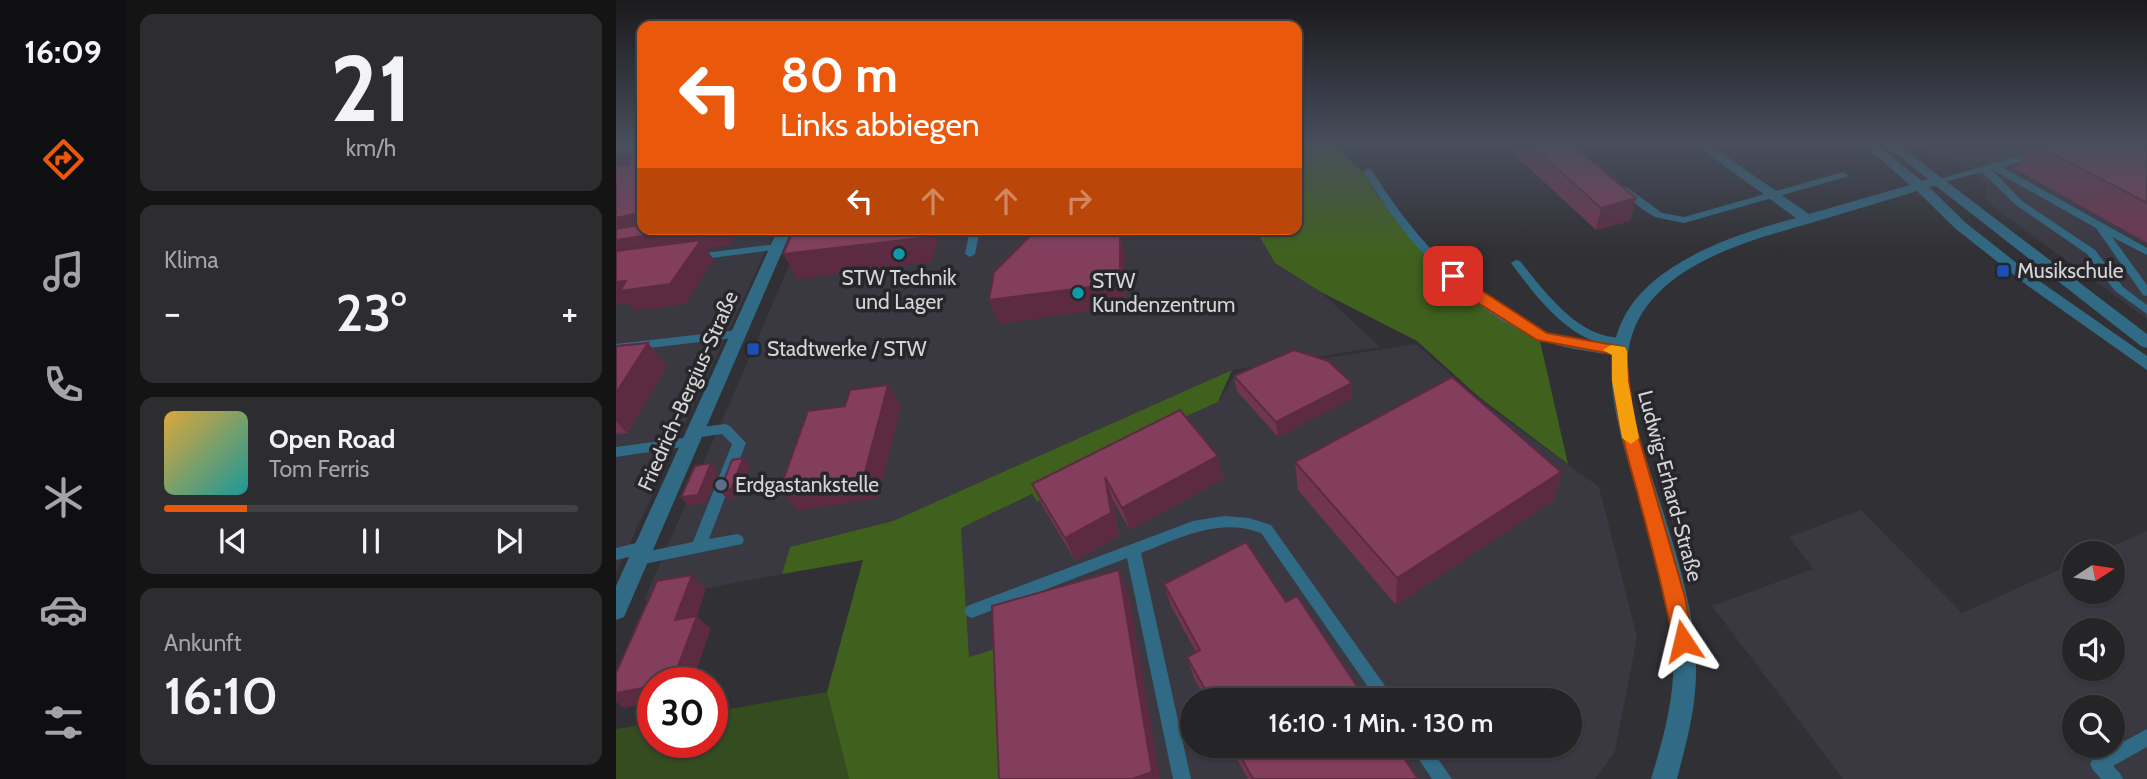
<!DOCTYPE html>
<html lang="de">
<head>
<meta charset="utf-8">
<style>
  body { margin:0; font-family:Cabin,sans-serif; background:#2d2c2f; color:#f1f3f6; height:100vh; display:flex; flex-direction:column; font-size:26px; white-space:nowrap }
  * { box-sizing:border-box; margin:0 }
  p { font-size:23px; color:#a3a4a7 }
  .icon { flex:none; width:38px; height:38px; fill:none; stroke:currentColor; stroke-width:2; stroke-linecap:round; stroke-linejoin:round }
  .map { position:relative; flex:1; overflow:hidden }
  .sheet { display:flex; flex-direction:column; gap:14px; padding:14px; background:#141415; width:490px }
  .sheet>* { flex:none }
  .top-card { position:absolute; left:21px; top:21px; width:665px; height:214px; border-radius:14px; box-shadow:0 2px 5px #0004,0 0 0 2px #424144; background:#ea580c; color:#fff; overflow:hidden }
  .needle { width:46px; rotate:78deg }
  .buttons { position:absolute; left:1446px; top:541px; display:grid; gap:14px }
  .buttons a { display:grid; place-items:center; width:63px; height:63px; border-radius:50%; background:#252427; box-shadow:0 2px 5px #0004,0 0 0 2px #424144; font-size:35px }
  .speed { position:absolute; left:21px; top:667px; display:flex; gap:14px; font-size:35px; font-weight:700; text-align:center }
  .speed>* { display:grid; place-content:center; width:91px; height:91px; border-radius:50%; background:#252427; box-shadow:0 2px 5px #0004,0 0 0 2px #424144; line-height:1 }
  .speed .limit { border:10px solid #d22; background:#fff; color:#111 }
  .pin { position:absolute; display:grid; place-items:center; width:60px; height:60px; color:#fff; margin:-30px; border-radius:14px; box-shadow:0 4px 10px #0006 }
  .me { position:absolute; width:77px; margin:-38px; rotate:350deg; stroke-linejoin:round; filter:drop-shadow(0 0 5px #0008) }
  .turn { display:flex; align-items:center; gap:24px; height:147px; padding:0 28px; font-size:32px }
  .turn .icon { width:91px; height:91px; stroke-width:2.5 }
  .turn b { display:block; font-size:49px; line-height:60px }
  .lanes { display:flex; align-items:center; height:66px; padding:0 28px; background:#0003; justify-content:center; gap:35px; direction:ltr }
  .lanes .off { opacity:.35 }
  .big { font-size:52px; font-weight:600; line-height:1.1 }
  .sheet .card { flex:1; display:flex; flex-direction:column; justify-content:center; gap:10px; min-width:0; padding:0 24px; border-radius:14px; background:#2d2c2f }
  .sheet .dial { align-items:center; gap:0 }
  .dial b { font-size:91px; line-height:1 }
  .song { display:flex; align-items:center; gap:21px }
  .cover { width:84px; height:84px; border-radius:10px; background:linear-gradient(135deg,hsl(40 70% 55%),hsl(180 70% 35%)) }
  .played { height:7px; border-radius:4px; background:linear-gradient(90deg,#ea580c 20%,#424144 20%) }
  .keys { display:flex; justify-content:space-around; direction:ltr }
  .heat { display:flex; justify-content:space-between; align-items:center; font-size:38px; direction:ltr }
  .trip { position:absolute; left:564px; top:688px; width:402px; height:70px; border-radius:35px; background:#252427; box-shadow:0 2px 5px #0004,0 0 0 2px #424144; font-weight:600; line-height:70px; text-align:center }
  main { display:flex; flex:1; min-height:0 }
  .tabs { display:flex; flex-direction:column; width:126px; justify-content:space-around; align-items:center; background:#0f0e10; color:#a3a4a7 }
  .tabs .icon { width:49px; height:49px }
  .tabs .selected { color:#ea580c }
  .tabs b { font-size:32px; color:#f1f3f6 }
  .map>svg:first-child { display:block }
  .built { fill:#3a3841; fill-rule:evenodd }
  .green { fill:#354c20 }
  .forest { fill:#40611e }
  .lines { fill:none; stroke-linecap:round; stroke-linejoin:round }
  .service { fill:#306a84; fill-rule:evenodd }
  .minor { fill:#306a84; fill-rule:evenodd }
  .wall { fill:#723550 }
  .shaded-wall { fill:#5c2b41 }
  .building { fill:#843e5d; stroke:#5c2b41; stroke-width:2 }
  .route { fill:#ea580c; stroke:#983908; stroke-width:2 }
  .slow { fill:#f59e0b }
  .culture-dot { fill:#0f9aa8; stroke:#27262a; stroke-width:2.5 }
  .transit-dot { fill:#1a4fb4; stroke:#27262a; stroke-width:2.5 }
  .service-dot { fill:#5c6f8a; stroke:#27262a; stroke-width:2.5 }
  .labels { text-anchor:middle; stroke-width:7; stroke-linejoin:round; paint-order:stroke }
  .poi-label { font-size:21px; fill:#d5d4d7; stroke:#27262a; text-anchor:start }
  .street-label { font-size:21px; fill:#d5d4d7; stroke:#27262a }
</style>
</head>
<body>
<main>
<nav class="tabs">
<b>16:09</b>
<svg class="icon selected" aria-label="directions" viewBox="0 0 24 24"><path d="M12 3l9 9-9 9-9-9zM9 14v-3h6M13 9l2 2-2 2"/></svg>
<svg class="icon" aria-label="music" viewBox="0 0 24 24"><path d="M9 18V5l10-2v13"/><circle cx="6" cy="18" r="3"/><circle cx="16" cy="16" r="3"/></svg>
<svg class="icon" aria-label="phone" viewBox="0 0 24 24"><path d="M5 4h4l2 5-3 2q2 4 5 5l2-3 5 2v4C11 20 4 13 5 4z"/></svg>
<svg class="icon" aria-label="climate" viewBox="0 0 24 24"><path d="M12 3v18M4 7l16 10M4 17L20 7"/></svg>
<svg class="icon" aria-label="car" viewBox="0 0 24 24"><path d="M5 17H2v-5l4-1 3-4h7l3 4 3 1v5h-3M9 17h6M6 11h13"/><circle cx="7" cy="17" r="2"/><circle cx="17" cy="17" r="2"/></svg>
<svg class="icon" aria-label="filters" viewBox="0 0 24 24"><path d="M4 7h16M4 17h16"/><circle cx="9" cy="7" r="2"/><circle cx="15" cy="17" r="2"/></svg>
</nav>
<section class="sheet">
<div class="card dial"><b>21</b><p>km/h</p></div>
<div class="card"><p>Klima</p>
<div class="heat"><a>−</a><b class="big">23°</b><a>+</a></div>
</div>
<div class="card">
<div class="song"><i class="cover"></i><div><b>Open Road</b><p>Tom Ferris</p></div></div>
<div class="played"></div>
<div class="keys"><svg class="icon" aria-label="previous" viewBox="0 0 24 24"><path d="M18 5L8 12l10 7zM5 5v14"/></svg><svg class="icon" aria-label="pause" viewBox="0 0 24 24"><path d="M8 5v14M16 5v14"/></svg><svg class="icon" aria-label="next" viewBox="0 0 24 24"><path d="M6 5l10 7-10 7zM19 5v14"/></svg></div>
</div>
<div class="card"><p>Ankunft</p><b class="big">16:10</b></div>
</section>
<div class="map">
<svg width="1531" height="779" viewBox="0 0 1531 779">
  <rect width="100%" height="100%" fill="#313034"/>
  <!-- built -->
  <path class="built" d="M0 143 26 229H160L0 573Z
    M1298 143H1531V319L1381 210 1370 199 1371 185 1342 162 1311 152Z
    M189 229H639L659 263 705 292 764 347 616 370 277 521 174 547 166 574 28 600Z
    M800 344 862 399 983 487 1021 637 999 751 979 779H399L392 646 353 658 345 528 417 494 421 502 516 441 602 402 621 372ZM576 700H954V746H576Z
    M1245 510 1346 613 1458 563V592H1496V553H1481L1531 531V779H1227L1096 606 1197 569 1173 537ZM1458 630H1496V668H1458ZM1458 707H1496V746H1458Z"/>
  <!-- green -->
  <path class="green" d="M211 692 233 779H0V729L37 723V742H96V712Z"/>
  <!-- forest -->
  <path class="forest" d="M681 143H717L749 174 760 194 816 263 853 297 924 341 952 464 863 397 801 341 705 292 659 263 639 229H681Z
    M616 370 602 402 517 440 524 453 421 502 416 494 345 528 353 657 392 645 399 779H233L211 692 247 560 166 574 174 547 277 521Z"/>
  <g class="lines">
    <!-- service -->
    <path class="service" d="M1422 151 1426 154 1425 156 1386 167 1531 248V255L1496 237 1531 285V296L1527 295 1480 228 1375 169 1406 201 1479 250 1507 287 1531 305V314L1499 291 1471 254 1400 205 1366 172 1321 184 1316 181Z
      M752 168 755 169C794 231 830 272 892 313 907 322 923 332 940 338 960 344 983 345 1004 347L1008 348 1010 351 1008 354C997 356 983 353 971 351 875 340 793 250 747 171Z
      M1227 172 1232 175 1230 177 1068 223 1039 217 1026 209 1004 190 1009 187 1012 188 1046 213 1068 217Z
      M354 229H364L359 254 354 257 349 254Z
      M161 244 166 247 165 249 80 260 75 257 80 254Z
      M900 260 904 261C923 285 951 322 981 333 990 337 1000 337 1009 339L1011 342 1009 345 1005 346C995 344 983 343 973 339 941 325 915 290 895 263Z
      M122 330 126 331 128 334 126 337 0 352V344Z
      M109 424 114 426 130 443 93 539 121 534 126 536 128 540 126 544 23 565 18 563 16 559 17 556 0 560V548L28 541 33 543 35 547 33 551 77 542 116 444 106 434 78 438 73 436 72 433 73 430 78 428Z
      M75 437 80 439 82 442 80 445 0 457V447Z
      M608 516 633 518 655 525 779 700H761L645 533C603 517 564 538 525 553L575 779H557L511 558 356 618 351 616 348 611 351 606 577 521Z
      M1531 729V747L1497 766 1504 773 1507 779H1485L1477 770 1474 764 1477 758Z
      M794 746H813L836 779H816Z"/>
    <!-- minor -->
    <path class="minor" d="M1077 143H1091L1193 214 1294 185 1246 143H1259L1306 181 1312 179 1267 143H1280L1531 334V348L1525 346 1320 186 1313 187 1350 223 1422 280 1531 356V370L1412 286 1340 229 1301 191C1267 201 1233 212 1198 222 1136 240 1042 263 1017 332 1007 360 1012 389 1018 417 1038 494 1082 595 1080 673 1080 709 1070 744 1061 779H1035C1049 733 1062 686 1056 638 1031 432 879 297 1180 218Z
      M162 229H176L11 610 8 617 0 620V586Z"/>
  </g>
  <!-- wall -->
  <path class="wall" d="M899 143H954L1020 198 1014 221 980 230 897 153Z
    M1416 143H1531V243L1400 169Z
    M0 346 51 366 11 433 0 434Z
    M618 376 736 383V398L662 437 621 391Z
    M602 456 607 479 514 530 497 500 503 536 459 560 427 507 416 484Z
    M679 462 945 472 938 500 780 605 682 490Z
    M548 584 670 602 750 700H590L578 678 571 657 580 652 555 606Z
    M614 746H780L802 779H632Z"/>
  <!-- shaded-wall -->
  <path class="shaded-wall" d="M13 153 26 172 0 175V155Z
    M1020 198 1014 221 980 230 985 208Z
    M26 212V229H122L115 245 90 249 98 260 69 304 20 311 13 303 0 305V218Z
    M308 229H352L351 231 323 234 316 262 182 279 167 254Z
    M504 235 510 258V306L383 324 373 300Z
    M32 343 51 366 11 433 0 421V393Z
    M736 383V398L662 437 660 422Z
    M272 385 285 407 262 498 181 511 164 489Z
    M602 456 607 479 514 530 506 508Z
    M127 458 134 466 122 498 111 499 104 491Z
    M95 463 102 471 90 503 72 506 65 497Z
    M945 472 938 500 780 605 781 578Z
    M489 477 497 500 503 536 459 560 449 538Z
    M503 570 514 598 544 779H516Z
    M76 575 90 589 81 616 95 629 76 682H54L59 620Z
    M37 686V702L8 708 0 702V693Z"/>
  <!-- building -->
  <path class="building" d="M0 143H26V212L0 218V165L13 164 15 156 13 153 0 155Z
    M913 143H954L1020 198 985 208Z
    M1416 143H1531V203Z
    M26 224V229H73L0 240V229Z
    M178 229H308L305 238 167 254Z
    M417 233 504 235V283L373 300 378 272Z
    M85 240 54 284 4 291 10 281 0 282V251Z
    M32 343 0 393V346Z
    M678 350 712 361 736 383 660 422 618 376Z
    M836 377 945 472 781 578 679 462Z
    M272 385 248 476 164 489 192 411 229 406 234 390Z
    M564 410 602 456 506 508 489 477 495 513 449 538 416 484Z
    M127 458 115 489 104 491 116 460Z
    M95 463 82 495 65 497 79 466Z
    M630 542 670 602 681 596 750 700H595L571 657 584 650 548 584Z
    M503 570 536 772 516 779H383L376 606Z
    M76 575 59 620 81 616 56 682H37V686L0 693V673L41 581Z
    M619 746H780L802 779H637Z"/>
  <!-- sky -->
  <linearGradient id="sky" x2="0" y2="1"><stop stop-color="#1b1a1d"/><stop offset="0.57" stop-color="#484e5c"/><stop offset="1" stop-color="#484e5c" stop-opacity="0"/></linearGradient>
  <rect width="1531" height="252" fill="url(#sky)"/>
  <!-- route -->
  <path class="route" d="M837 272 931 333 1009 347 1017 417 1069 597 1077 641 1074 648 1067 651 1060 648 1057 641C1048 590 1034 541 1021 491 1008 445 996 402 996 354L921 340 851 296 830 276Z"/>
  <!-- slow -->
  <path class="slow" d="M995 345 1009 347 1011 351 1012 381 1023 438 1015 444 1006 438 996 381V355L987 350Z"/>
  <!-- markers -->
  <g class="culture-dot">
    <circle cx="283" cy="254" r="7"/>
    <circle cx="462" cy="293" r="7"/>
  </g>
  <g class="transit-dot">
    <rect x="1380" y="264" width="14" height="14" rx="3.5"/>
    <rect x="130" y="342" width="14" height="14" rx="3.5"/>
  </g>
  <circle class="service-dot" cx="105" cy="485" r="7"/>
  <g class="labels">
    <!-- poi labels -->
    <g class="poi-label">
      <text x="1401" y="278">Musikschule</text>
      <text x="283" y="285" text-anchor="middle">STW Technik<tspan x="283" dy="24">und Lager</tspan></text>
      <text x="476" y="288">STW<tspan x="476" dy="24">Kundenzentrum</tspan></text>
      <text x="151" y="356">Stadtwerke / STW</text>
      <text x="119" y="492">Erdgastankstelle</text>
    </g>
    <!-- street labels -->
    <g class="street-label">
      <text transform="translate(72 391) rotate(-66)" y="7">Friedrich-Bergius-Straße</text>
      <text transform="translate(1054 486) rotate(75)" y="7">Ludwig-Erhard-Straße</text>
    </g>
  </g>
</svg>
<div class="buttons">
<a><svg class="needle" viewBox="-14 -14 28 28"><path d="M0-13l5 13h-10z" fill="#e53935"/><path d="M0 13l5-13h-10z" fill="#a3a4a7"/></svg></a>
<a><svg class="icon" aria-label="sound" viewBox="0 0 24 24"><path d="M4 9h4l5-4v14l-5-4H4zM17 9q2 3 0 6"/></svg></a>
<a><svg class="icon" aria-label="search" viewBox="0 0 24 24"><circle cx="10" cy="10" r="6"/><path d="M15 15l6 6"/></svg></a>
</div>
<div class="speed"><div class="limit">30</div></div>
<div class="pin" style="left:837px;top:276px;background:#d93025"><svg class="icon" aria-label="arrive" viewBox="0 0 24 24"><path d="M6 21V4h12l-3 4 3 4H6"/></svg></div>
<svg class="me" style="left:1067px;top:641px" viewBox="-20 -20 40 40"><path d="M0-17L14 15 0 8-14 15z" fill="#ea580c" stroke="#fff" stroke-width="4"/></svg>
<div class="trip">16:10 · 1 Min. · 130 m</div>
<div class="top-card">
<div class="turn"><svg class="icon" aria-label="left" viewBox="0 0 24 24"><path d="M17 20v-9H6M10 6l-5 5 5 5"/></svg><div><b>80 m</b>Links abbiegen</div></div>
<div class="lanes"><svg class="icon" aria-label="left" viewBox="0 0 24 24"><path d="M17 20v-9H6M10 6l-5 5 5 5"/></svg><svg class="icon off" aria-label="ahead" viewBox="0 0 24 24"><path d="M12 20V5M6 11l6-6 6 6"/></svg><svg class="icon off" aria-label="ahead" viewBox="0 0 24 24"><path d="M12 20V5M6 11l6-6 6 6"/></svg><svg class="icon off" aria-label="right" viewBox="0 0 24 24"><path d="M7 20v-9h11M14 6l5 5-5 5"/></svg></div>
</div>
</div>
</main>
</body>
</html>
